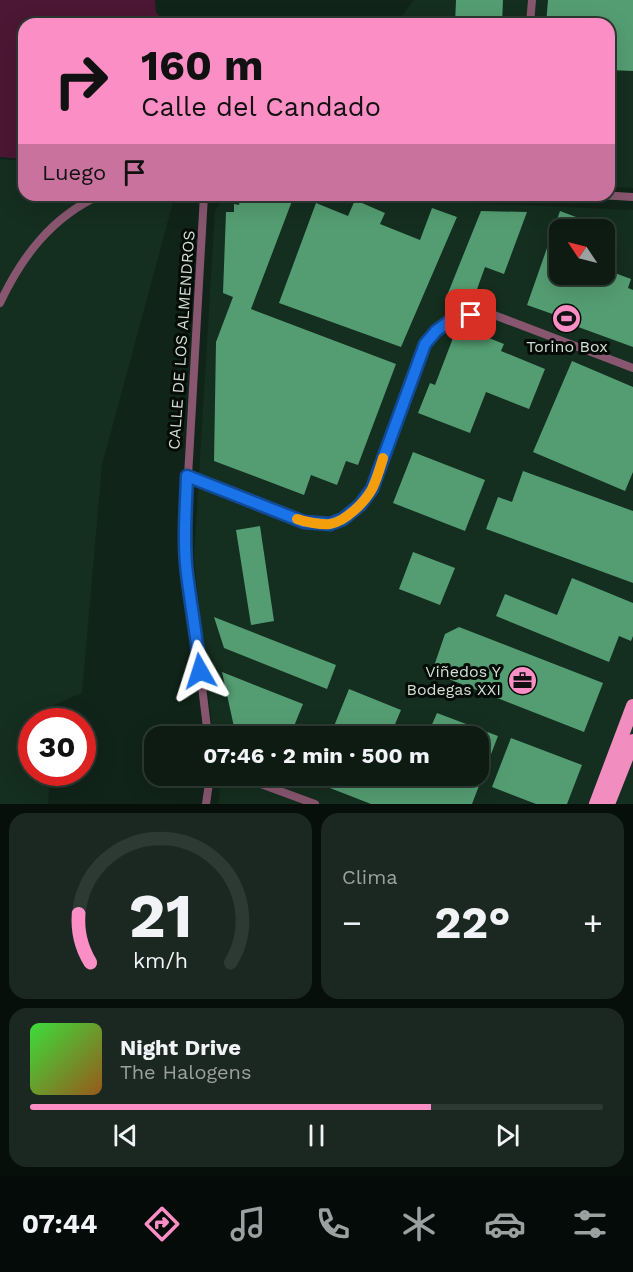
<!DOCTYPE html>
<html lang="es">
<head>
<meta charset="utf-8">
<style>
  body { margin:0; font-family:"Work Sans",sans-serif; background:#1b2821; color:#f1f3f6; height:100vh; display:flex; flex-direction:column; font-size:22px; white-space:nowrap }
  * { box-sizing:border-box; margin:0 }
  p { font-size:20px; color:#9aa1a0 }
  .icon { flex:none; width:33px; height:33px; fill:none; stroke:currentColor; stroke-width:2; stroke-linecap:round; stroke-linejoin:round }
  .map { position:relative; height:804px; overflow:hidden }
  .sheet { display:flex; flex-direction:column; gap:9px; padding:9px; background:#070f0a; flex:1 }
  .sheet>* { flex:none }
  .banner { position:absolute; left:18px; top:18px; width:597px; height:183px; border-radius:18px; box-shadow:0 6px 24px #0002,0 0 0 2px #2d3933; background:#fb8fc5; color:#111; overflow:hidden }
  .needle { width:39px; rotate:305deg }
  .buttons { position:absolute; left:549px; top:219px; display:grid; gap:12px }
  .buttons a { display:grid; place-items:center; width:66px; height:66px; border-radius:12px; background:#0d1b13; box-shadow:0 6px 24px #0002,0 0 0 2px #2d3933; font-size:30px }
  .speed { position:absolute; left:18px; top:708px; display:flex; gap:12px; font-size:30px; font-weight:700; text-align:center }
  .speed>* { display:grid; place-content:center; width:78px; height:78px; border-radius:50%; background:#0d1b13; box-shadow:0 6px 24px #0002,0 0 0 2px #2d3933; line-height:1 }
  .speed .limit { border:9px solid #d22; background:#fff; color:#111 }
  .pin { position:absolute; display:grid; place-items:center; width:51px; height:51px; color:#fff; margin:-26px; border-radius:12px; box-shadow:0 3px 9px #0006 }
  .me { position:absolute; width:66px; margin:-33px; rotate:354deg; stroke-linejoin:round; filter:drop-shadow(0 0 4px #0008) }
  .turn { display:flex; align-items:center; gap:21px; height:126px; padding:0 24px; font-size:27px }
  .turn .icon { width:78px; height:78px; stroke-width:2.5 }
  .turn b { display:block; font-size:42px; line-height:51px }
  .then { display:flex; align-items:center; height:57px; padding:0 24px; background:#0003; gap:12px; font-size:22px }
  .big { font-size:45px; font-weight:700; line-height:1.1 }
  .sheet .card { flex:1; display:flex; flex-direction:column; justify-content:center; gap:9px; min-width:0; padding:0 21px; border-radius:18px; background:#1b2821 }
  .sheet .dial { align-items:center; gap:0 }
  .dial svg { height:156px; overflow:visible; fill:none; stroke:#2d3933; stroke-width:7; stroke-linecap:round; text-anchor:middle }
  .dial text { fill:#f1f3f6; stroke:none }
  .song { display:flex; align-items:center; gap:18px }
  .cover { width:72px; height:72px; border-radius:9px; background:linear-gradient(135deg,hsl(120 70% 55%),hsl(30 70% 35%)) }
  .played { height:6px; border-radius:3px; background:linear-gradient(90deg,#fb8fc5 70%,#2d3933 70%) }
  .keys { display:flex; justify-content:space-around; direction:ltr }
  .heat { display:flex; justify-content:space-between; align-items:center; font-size:33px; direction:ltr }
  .sheet .tiles { flex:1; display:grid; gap:9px; grid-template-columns:1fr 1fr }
  .card:last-child { grid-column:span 2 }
  .trip { position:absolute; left:144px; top:726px; width:345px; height:60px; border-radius:18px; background:#0d1b13; box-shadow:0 6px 24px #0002,0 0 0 2px #2d3933; font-weight:700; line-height:60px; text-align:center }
  .dock { display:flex; height:96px; justify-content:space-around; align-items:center; background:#050b08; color:#9aa1a0 }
  .dock .icon { width:42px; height:42px }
  .dock .on { color:#fb8fc5 }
  .dock b { font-size:27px; color:#f1f3f6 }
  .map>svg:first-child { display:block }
  .built { fill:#142e1f; fill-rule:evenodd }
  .green { fill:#4b1734 }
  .building { fill:#549d72 }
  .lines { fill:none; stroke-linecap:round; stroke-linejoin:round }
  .minor { stroke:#88576f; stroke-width:8 }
  .primary { stroke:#f28dbf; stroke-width:14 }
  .route-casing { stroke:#114b97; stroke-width:15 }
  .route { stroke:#1a73e8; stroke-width:10 }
  .slow { stroke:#f59e0b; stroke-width:10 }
  .labels { text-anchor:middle; stroke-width:6; stroke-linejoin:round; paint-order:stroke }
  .street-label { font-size:16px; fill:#d2ded6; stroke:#050b07 }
  .poi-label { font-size:16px; fill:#d2ded6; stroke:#050b07 }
</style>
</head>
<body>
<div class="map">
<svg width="633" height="804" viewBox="0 0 633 804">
  <rect width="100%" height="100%" fill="#112419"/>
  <!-- built -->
  <path class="built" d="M414 0H633V188L609 187V24H395Z
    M0 159 24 161V195H175L102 465 82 693 54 705 53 721 32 722V772L50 773 48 804H0Z
    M228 195H287L633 210V804H218L220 795 218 776H478V736H213L194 558 215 210ZM560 230H604V274H560Z"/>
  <!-- green -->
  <path class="green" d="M0 0H155L156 12 165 24H24V159L0 157Z"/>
  <!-- building -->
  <path class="building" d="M456 0H503L502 24H455Z
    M548 0H633V71L609 70V24H546Z
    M240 200 292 201 251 309 396 364 358 465 346 461 337 485 311 475 304 495 214 461 216 342 233 297 223 293 226 212H234V204L239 205Z
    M355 200 385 213 380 224 420 240 432 208 457 217 401 347 279 303 316 203 348 216Z
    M481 211 527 212 504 274 485 267 476 292 446 298Z
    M560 211 584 220 581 230H560V274H604V269L631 279 628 288 633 290V347L559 320 561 317 527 305Z
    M471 331 504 344 501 351 545 369 529 409 486 392 470 433 418 413 430 383 435 385 453 338Z
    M572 361 633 387V472L625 491 533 452Z
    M413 452 485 480 465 531 393 503Z
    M523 471 633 511V583L486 529 498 497 512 502Z
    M260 526 274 621 251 625 236 530Z
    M413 552 455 568 440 605 399 589Z
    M572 578 633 603V636L631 641 619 636 609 662 496 616 505 594 557 615Z
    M214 617 336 665 327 689 224 648Z
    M459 627 603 683 584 732 441 676 435 663 445 634Z
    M222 672 303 704 290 736H236Z
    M349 689 401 710 390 736H330Z
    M437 713 498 736 472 804H371L312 781 314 776H478V736H427Z
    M511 738 582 765 567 804H536L492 787Z"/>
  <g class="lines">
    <!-- minor -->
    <path class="minor" d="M530 24 532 0
      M204 195 185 529 186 573 196 637 208 736
      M599 195 633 197
      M0 303C22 256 52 217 100 195
      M187 476 304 522 330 524 343 519 360 505 372 489 425 344C449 316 459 315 494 315L633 368
      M239 776 315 804
      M206 804 210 776"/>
    <!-- primary -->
    <path class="primary" d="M596 804 633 706
      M608 804 633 741"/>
  </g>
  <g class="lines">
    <defs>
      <path id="route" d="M200 671C197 638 191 606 187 574 183 541 186 508 187 476L304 522 330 524 343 519 360 505 372 489 425 344 436 331 451 320 471 315"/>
    </defs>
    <!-- route casing -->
    <use href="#route" class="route-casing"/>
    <!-- route -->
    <use href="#route" class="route"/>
    <!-- slow -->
    <path class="slow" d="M297 519C305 522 321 525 330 524 345 522 365 502 372 489 377 479 380 468 383 458"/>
  </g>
  <!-- icons -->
  <defs>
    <symbol id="stadium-disc" viewBox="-11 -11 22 22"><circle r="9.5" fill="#fb8fc5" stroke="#050b07"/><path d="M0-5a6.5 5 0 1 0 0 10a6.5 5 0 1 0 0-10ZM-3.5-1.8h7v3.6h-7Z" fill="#111"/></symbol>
    <symbol id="office-disc" viewBox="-11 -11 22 22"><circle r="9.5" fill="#fb8fc5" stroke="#050b07"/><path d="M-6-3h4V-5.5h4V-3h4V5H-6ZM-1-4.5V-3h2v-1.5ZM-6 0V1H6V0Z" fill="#111"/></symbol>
  </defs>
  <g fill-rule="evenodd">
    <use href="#stadium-disc" x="550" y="302" width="33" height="33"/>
    <use href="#office-disc" x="506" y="664" width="33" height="33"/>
  </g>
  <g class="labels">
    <!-- street labels -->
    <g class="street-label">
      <text transform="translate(181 340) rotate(-86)" y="6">CALLE DE LOS ALMENDROS</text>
    </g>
    <!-- poi labels -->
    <g class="poi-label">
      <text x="567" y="352">Torino Box</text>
      <text x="501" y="677" text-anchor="end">Viñedos Y<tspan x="501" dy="18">Bodegas XXI</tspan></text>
    </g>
  </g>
</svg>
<div class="buttons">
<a><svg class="needle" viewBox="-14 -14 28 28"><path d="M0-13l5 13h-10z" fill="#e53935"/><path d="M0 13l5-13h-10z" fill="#9aa1a0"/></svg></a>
</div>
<div class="speed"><div class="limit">30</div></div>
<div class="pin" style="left:471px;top:315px;background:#d93025"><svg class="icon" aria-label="arrive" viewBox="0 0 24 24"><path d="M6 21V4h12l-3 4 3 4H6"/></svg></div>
<svg class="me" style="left:200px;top:671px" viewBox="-20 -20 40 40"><path d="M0-17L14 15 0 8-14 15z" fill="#1a73e8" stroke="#fff" stroke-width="4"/></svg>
<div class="trip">07:46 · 2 min · 500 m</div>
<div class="banner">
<div class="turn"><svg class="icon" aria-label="right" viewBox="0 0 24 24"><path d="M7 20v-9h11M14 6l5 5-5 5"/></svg><div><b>160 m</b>Calle del Candado</div></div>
<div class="then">Luego<svg class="icon" aria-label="arrive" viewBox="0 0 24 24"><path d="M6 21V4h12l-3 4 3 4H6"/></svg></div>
</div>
</div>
<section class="sheet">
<div class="tiles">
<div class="card dial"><svg viewBox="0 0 100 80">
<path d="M14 69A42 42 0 1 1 86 69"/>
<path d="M14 69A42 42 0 0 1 8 44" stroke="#fb8fc5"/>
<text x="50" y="56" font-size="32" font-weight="700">21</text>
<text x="50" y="72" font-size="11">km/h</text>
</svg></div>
<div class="card"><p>Clima</p>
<div class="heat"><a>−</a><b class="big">22°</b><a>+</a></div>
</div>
<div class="card">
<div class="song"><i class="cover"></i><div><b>Night Drive</b><p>The Halogens</p></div></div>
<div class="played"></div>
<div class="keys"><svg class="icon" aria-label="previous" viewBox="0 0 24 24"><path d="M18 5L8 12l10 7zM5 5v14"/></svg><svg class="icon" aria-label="pause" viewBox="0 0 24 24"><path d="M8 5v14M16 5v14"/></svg><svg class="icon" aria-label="next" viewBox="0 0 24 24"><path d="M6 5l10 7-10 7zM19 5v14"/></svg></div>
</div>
</div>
</section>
<nav class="dock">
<b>07:44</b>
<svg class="icon on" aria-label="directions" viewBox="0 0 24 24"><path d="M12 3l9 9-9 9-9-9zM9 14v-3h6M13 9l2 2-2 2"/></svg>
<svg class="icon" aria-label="music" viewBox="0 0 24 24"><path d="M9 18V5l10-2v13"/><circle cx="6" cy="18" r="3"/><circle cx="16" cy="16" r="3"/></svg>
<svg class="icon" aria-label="phone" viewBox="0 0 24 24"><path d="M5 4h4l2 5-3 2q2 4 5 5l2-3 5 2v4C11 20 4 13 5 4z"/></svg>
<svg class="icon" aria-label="climate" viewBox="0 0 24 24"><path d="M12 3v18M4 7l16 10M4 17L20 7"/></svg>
<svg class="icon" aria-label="car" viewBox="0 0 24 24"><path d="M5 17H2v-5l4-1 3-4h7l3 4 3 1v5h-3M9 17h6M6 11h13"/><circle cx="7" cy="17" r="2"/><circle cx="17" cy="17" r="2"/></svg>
<svg class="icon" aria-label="filters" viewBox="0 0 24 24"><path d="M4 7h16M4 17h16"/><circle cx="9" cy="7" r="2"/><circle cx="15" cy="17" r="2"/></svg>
</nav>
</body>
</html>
